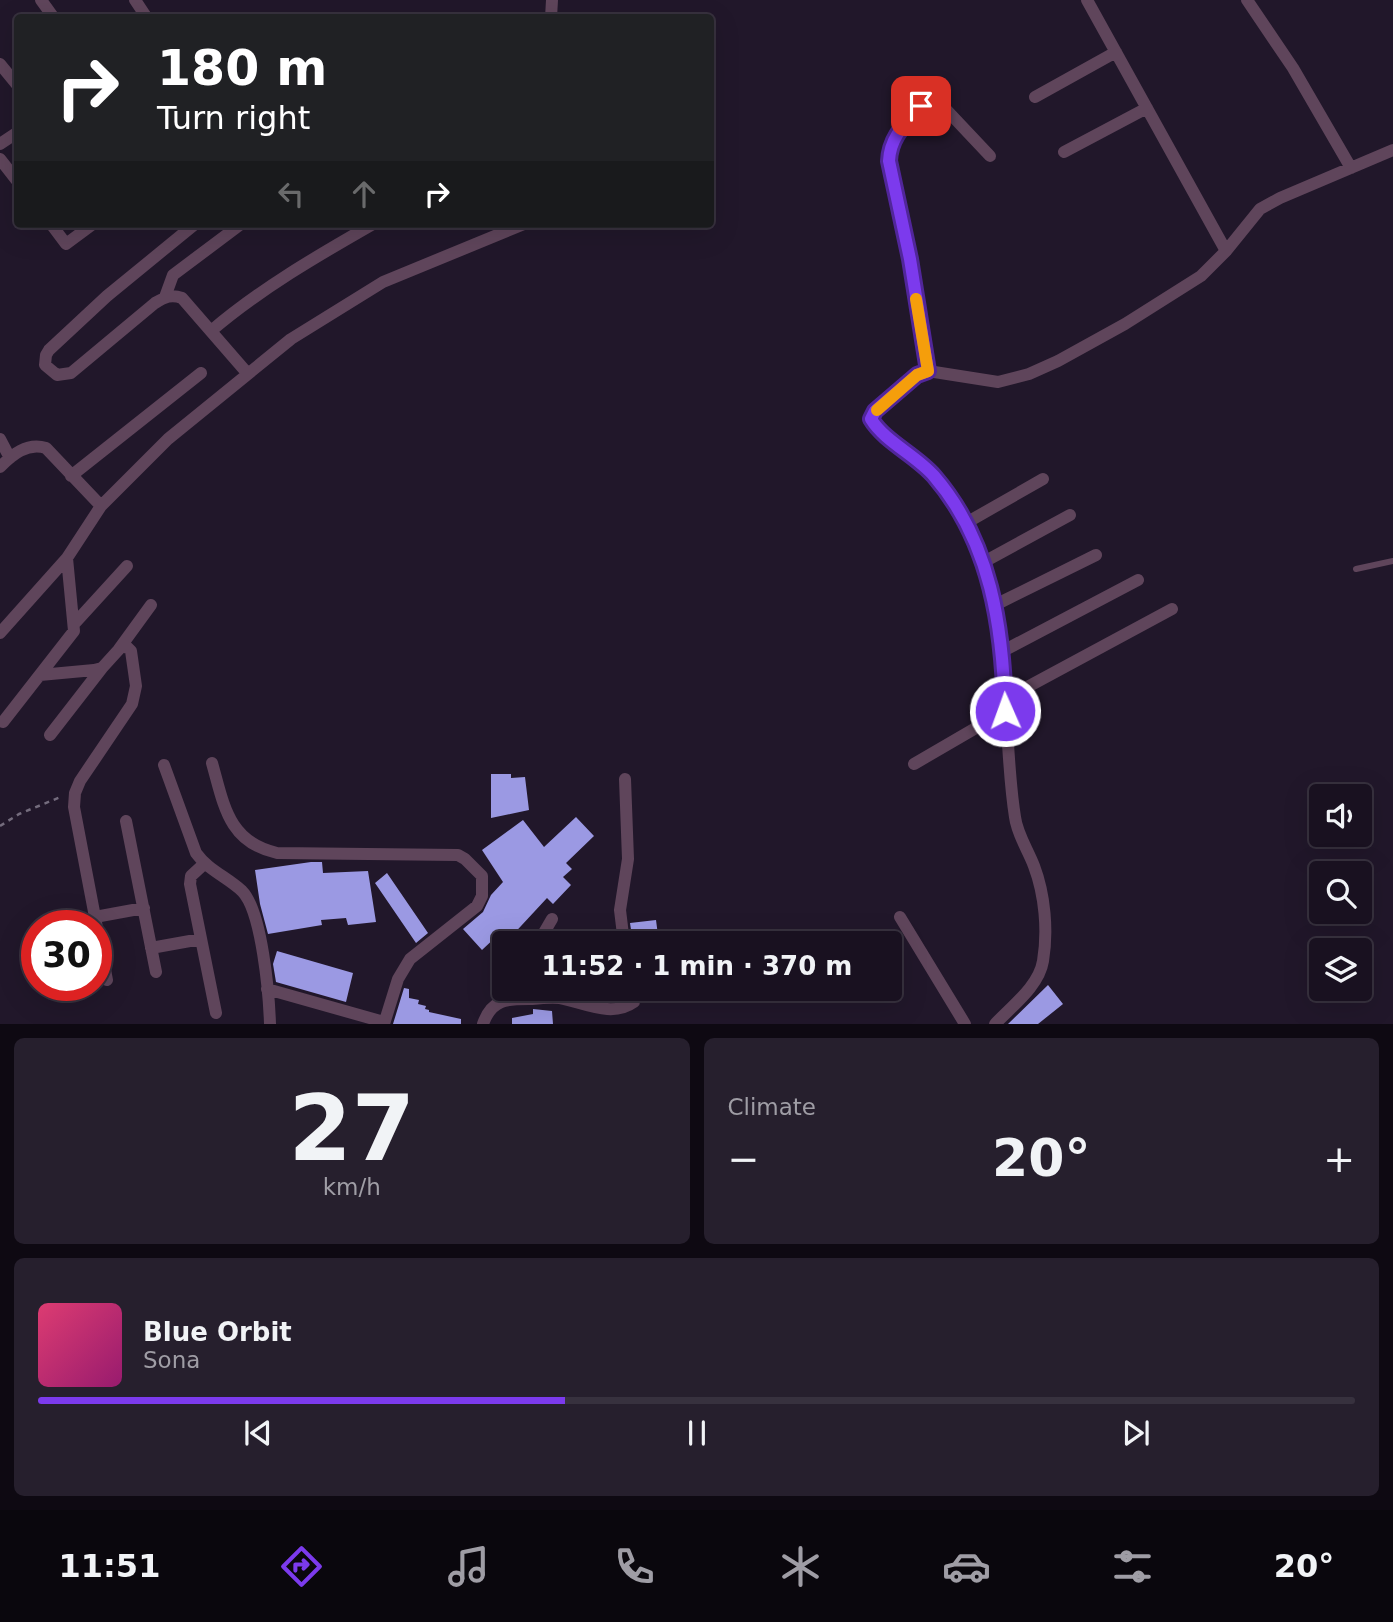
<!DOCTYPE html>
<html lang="en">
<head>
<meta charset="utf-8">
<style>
  body { margin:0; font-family:"DejaVu Sans",sans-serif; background:#261f2d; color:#f1f3f6; height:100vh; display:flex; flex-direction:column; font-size:26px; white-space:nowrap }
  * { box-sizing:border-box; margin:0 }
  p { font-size:23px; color:#9f9da5 }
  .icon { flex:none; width:38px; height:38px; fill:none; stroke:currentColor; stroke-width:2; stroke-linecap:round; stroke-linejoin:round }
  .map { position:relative; height:1024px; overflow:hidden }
  .details { display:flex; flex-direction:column; gap:14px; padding:14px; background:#0e0912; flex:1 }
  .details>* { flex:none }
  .banner { position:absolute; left:14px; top:14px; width:700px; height:214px; border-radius:7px; box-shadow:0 7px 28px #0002,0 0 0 2px #37313e; background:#202124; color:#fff; overflow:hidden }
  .buttons { position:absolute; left:1309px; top:784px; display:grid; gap:14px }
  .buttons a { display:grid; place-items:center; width:63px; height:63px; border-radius:7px; background:#191120; box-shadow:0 7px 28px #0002,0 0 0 2px #37313e; font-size:35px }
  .speed { position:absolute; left:21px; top:910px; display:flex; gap:14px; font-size:35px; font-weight:700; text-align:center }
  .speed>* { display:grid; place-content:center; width:91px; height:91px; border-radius:50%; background:#191120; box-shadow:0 7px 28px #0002,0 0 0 2px #37313e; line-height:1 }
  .speed .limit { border:10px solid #d22; background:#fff; color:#111 }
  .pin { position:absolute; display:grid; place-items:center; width:60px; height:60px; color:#fff; margin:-30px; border-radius:14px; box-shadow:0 4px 10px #0006 }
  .me { position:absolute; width:77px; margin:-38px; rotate:358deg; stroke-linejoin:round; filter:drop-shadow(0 0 5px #0008) }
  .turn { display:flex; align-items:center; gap:24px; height:147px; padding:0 28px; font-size:32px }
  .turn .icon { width:91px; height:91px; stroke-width:2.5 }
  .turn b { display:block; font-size:49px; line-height:60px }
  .lanes { display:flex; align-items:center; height:66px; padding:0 28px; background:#0003; justify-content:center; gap:35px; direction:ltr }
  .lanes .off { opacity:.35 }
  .big { font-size:52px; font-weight:700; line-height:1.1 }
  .details .tile { flex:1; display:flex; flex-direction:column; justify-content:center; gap:10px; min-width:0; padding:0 24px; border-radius:10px; background:#261f2d }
  .details .dial { align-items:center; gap:0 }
  .dial b { font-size:91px; line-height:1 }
  .song { display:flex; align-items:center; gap:21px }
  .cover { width:84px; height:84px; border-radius:10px; background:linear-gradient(135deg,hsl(340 70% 55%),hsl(320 70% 35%)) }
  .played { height:7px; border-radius:4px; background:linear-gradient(90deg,#7c3aed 40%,#37313e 40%) }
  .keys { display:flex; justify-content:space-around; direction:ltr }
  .heat { display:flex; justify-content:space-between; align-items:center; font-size:38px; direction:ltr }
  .details .tiles { flex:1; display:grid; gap:14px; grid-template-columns:1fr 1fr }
  .tile:last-child { grid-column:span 2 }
  .trip { position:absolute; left:492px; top:931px; width:410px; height:70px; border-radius:7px; background:#191120; box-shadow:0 7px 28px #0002,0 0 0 2px #37313e; font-weight:700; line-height:70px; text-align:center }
  .tab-bar { display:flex; height:112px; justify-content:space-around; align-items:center; background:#0a070d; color:#9f9da5 }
  .tab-bar .icon { width:49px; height:49px }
  .tab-bar .active { color:#7c3aed }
  .tab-bar b { font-size:32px; color:#f1f3f6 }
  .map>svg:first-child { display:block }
  .building { fill:#9b99e3 }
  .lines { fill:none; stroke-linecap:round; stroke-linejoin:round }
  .path { stroke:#746c7d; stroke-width:2.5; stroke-dasharray:5 5; stroke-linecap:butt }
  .lane { stroke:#5f455b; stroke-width:6 }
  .street { stroke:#5f455b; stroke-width:12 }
  .route-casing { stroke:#51269a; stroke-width:18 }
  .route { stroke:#7c3aed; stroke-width:12 }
  .slow { stroke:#f59e0b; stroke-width:12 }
</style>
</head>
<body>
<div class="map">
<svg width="1393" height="1024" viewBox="0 0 1393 1024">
  <rect width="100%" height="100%" fill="#21172a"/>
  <!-- building -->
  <path class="building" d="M491 774H511V778L525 777 529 810 491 818Z
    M576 817 594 836 566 863 572 869 563 877 571 885 553 904 547 898 507 941 499 934 482 950 463 929 483 912 491 895 503 882 482 850 523 820 544 847Z
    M311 862H322L323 873 368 871 376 922 348 925 346 918 321 920 322 925 268 934 260 904 255 870Z
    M387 873 428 933 416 943 375 883Z
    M656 920 659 943H633L630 923Z
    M277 951 353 973 346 1002 276 982 273 964Z
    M1048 985 1063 1004 1038 1024H1008Z
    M404 988 409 989V998L419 1000 418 1004 426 1006 425 1009 429 1010V1012L461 1019V1024H393Z
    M533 1009 552 1011 553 1024H512V1018L533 1014Z"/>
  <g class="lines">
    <!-- path -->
    <path class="path" d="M0 826 19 814 63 796"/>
    <!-- lane -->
    <path class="lane" d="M1356 569 1393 561"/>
    <!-- street -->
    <path class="street" d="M41 0 54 18
      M135 0 147 18
      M1087 0 1226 251
      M1247 0 1293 68 1351 168
      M551 18 552 0
      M0 64 18 86
      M1035 97 1116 52
      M0 144 18 132
      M1064 152 1147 108
      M0 159 18 182
      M51 224 66 244 93 224
      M195 224 107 296 49 350 46 355 45 365 57 375 71 373 155 303C165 297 171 294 182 298L248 374
      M165 297 173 275 241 224
      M211 331C260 289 317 256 373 224
      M928 371 910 259 889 161C890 137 913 100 940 103L990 156
      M0 439 10 458
      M0 467C12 455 27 442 46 448L101 506 67 558 0 633
      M71 476 201 373
      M101 506 168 439 291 339 383 282 524 224
      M966 523 1043 479
      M982 563 1070 515
      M995 605 1096 555
      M75 623 127 566
      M119 649 151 605
      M1003 651 1138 580
      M40 675 94 670 102 668 122 646 128 648 131 651 136 686 132 704 80 781 75 793 74 807 107 980
      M1005 699 1172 609
      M3 722 74 631 67 558
      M50 735 102 668
      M212 763C224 805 228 842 277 853L458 855 465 859 482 876V896L477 906 410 959 398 979 384 1024
      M914 764 1005 711
      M164 765 196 853C208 870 227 877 242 891 262 911 269 994 270 1024
      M126 821 156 972
      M204 864 191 876 190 884 216 1013
      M95 917 144 908
      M900 917 965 1024
      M538 943 552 919
      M624 943 620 910 628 859 625 779
      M151 948 201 939
      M267 989 384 1022
      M483 1024C492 998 508 999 532 999 541 998 551 997 560 998 585 1003 612 1018 634 1002V989
      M995 1024C1012 1006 1039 986 1043 961 1048 931 1045 895 1034 866 1028 850 1017 834 1015 817 1000 722 1015 616 969 529 957 505 943 483 924 464 908 449 883 439 871 419L873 415 922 372 928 371 998 382 1029 374 1058 361 1125 324 1201 276 1226 251 1260 209 1280 198 1393 150"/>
  </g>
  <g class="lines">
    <defs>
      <path id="route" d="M921 106C905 124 890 137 889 161L910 259 928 371 917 375 875 411 871 419C884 441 917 456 934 476 991 542 1003 628 1005 711"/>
    </defs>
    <!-- route casing -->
    <use href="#route" class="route-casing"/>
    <!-- route -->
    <use href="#route" class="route"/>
    <!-- slow -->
    <path class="slow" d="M877 410 917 375 928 371 916 299"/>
  </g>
</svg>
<div class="buttons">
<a><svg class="icon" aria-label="sound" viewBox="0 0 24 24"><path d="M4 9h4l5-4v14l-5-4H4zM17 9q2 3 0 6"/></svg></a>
<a><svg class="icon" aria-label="search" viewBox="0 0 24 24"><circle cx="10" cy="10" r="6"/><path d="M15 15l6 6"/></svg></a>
<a><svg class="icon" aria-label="layers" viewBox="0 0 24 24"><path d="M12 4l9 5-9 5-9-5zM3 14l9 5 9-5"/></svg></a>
</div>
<div class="speed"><div class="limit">30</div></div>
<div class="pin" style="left:921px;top:106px;background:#d93025"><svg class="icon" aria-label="arrive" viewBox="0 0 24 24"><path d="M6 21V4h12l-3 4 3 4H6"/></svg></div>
<svg class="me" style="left:1005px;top:711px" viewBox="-20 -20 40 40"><circle r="17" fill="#7c3aed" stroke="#fff" stroke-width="3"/><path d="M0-11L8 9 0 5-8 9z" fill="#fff"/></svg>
<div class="trip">11:52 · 1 min · 370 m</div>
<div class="banner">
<div class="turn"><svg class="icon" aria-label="right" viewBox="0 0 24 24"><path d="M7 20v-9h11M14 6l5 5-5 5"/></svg><div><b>180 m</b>Turn right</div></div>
<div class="lanes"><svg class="icon off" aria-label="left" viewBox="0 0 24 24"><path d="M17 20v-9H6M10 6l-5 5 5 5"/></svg><svg class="icon off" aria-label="ahead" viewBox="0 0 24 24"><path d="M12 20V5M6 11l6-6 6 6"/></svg><svg class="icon" aria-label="right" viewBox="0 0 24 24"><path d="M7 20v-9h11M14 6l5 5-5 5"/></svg></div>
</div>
</div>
<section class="details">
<div class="tiles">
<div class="tile dial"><b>27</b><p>km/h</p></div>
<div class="tile"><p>Climate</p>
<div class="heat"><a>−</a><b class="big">20°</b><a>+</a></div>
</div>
<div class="tile">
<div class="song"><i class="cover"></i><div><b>Blue Orbit</b><p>Sona</p></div></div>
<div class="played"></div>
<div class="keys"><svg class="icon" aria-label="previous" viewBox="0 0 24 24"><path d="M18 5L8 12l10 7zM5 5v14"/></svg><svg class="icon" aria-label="pause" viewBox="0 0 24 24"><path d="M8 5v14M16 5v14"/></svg><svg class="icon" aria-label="next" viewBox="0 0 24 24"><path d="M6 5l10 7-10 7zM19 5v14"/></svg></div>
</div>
</div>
</section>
<nav class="tab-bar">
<b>11:51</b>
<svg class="icon active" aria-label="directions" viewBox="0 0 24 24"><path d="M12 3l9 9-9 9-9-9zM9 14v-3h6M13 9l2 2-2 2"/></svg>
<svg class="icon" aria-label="music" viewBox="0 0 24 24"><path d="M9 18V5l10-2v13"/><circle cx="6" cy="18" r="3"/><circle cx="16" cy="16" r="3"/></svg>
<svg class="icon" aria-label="phone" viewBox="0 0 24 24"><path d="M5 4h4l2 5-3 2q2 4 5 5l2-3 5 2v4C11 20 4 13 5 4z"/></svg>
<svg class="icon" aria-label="climate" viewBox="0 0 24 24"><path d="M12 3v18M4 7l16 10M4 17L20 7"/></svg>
<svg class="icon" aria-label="car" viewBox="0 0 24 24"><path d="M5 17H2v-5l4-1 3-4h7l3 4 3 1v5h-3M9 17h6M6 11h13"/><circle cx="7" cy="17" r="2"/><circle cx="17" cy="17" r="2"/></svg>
<svg class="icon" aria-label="filters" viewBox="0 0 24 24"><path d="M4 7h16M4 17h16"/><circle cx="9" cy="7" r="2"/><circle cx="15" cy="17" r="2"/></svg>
<b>20°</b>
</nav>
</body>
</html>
